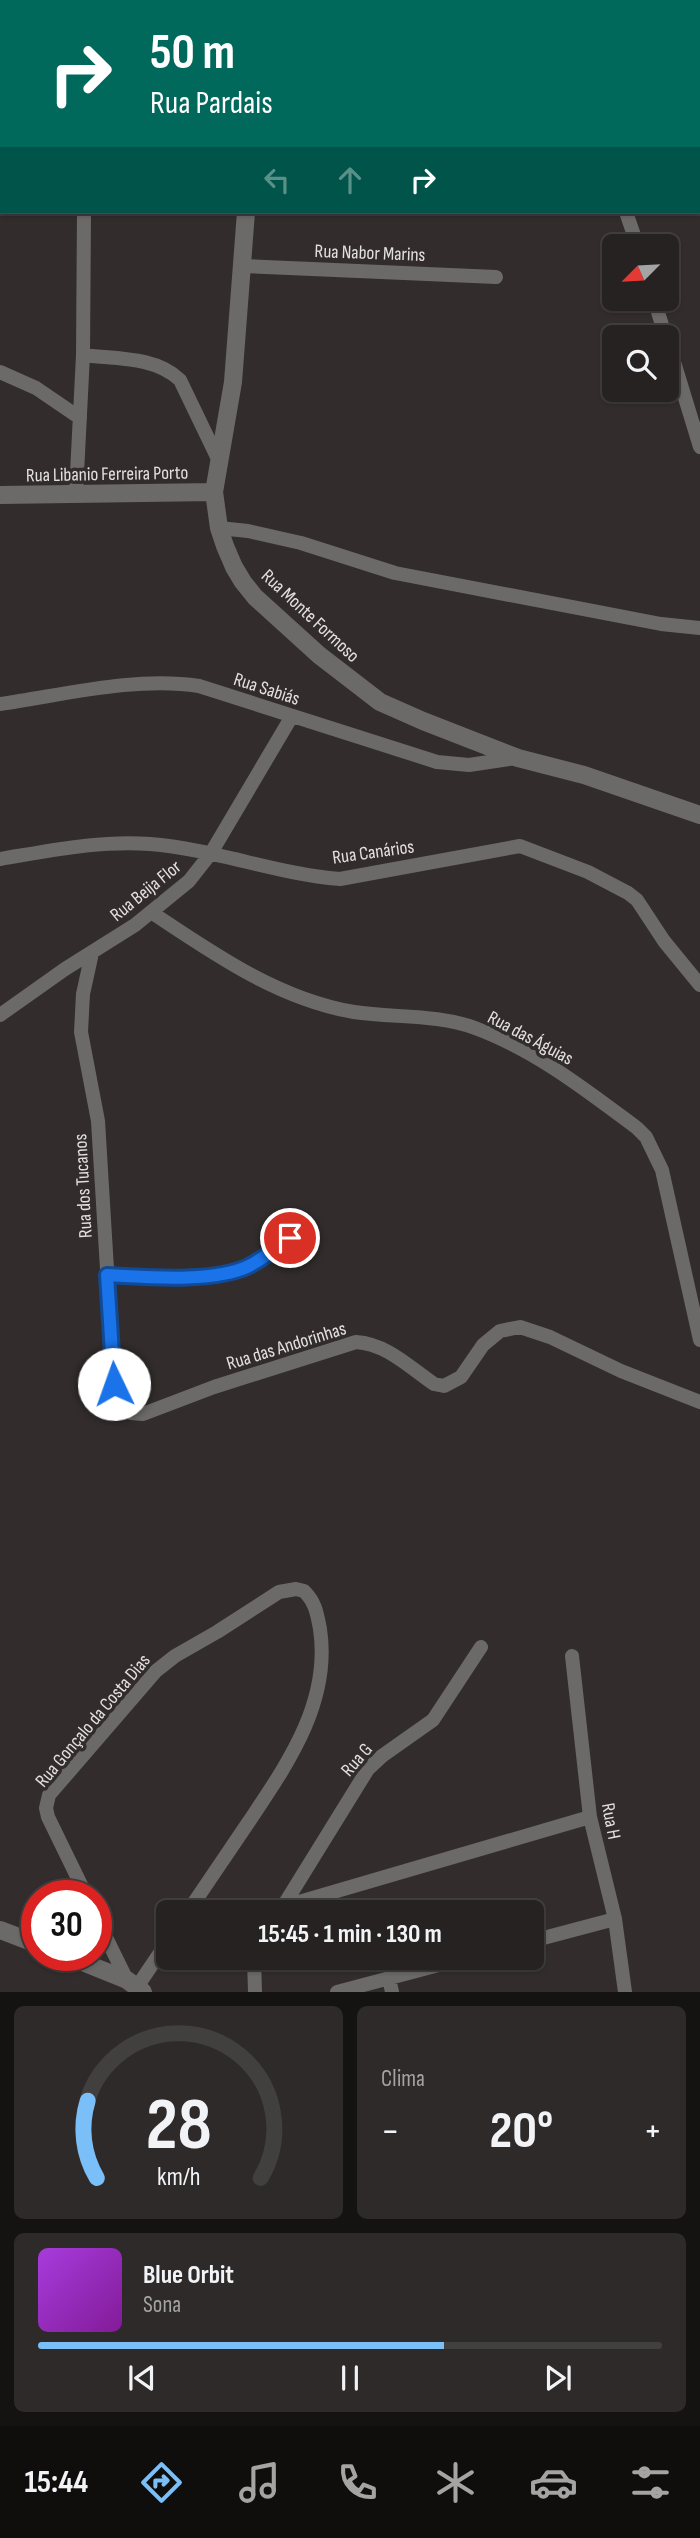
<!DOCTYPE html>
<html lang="pt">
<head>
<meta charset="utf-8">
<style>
  body { margin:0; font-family:"Sofia Sans Condensed",sans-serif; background:#2e2a2a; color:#f1f3f6; height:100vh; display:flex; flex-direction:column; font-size:26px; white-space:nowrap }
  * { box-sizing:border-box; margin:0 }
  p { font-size:23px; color:#a4a4a5 }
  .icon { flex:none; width:38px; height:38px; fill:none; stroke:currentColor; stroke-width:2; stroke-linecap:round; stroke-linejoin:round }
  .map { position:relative; height:1992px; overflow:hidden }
  .drawer { display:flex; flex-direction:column; gap:14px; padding:14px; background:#151312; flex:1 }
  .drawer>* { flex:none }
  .top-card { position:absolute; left:0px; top:0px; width:700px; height:214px; box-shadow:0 2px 5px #0004,0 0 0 2px #423f3f; background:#00695c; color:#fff; overflow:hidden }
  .needle { width:46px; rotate:246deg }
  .fabs { position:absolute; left:602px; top:234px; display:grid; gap:14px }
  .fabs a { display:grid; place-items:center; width:77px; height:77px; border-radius:10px; background:#262221; box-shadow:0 2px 5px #0004,0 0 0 2px #423f3f; font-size:35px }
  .speed { position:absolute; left:21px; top:1880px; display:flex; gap:14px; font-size:35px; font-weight:700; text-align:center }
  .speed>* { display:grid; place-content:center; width:91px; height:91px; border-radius:50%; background:#262221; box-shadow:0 2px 5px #0004,0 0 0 2px #423f3f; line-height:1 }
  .speed .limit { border:10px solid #d22; background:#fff; color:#111 }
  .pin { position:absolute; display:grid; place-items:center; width:60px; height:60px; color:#fff; margin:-30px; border:4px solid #fff; border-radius:50%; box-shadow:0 2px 7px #0007 }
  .me { position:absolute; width:77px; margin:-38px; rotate:357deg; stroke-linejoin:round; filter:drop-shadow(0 0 5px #0008) }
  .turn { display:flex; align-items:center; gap:24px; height:147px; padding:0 35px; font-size:32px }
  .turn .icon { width:91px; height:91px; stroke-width:2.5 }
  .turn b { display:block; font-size:49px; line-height:60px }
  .lanes { display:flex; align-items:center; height:66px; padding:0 35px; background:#0003; justify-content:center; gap:35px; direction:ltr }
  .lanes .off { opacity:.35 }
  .big { font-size:52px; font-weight:700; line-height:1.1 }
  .drawer .card { flex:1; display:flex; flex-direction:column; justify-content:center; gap:10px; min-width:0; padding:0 24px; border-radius:10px; background:#2e2a2a }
  .drawer .dial { align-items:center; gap:0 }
  .dial svg { height:182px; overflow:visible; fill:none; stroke:#423f3f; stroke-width:7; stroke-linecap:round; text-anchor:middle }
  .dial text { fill:#f1f3f6; stroke:none }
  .song { display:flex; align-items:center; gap:21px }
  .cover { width:84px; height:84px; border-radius:10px; background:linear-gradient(135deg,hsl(280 70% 55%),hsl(290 70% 35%)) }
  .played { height:7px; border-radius:4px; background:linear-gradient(90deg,#7abff8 65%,#423f3f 65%) }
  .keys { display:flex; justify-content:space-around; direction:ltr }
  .heat { display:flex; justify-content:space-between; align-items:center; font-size:38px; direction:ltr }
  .drawer .tiles { flex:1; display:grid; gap:14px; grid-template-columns:1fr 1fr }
  .card:last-child { grid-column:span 2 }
  .trip { position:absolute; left:156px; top:1900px; width:388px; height:70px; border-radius:10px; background:#262221; box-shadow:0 2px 5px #0004,0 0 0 2px #423f3f; font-weight:700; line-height:70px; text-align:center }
  .menu { display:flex; height:112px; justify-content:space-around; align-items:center; background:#0f0e0d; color:#a4a4a5 }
  .menu .icon { width:49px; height:49px }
  .menu .current { color:#7abff8 }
  .menu b { font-size:32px; color:#f1f3f6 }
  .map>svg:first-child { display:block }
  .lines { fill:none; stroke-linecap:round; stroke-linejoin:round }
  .minor { stroke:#6c6a69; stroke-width:14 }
  .tertiary { stroke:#6c6a69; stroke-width:18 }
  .route-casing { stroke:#114b97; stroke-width:18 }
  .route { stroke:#1a73e8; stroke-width:12 }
  .labels { text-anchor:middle; stroke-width:7; stroke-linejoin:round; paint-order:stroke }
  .street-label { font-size:19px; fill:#e3e1e0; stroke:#322d2c }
</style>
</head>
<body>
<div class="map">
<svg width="700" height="1992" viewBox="0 0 700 1992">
  <rect width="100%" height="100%" fill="#322d2c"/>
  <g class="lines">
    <!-- minor -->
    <path class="minor" d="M578 2 579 0
      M626 212 638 247
      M242 266 496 277
      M654 299 666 338
      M667 339 700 447
      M83 355C115 359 155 356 180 380L219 461
      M0 372 36 388 80 418
      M76 493 83 355 84 212
      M219 528 248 531 301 543 395 573 661 624 700 628
      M0 704C63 695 136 676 199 686L437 762 469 765 516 758
      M0 859C49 851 100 840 150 844 214 849 276 874 340 879L520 846 588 872 628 893 637 900 664 941 700 985
      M151 912C214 954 278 999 354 1012 394 1018 437 1014 475 1028 535 1050 586 1090 637 1128L646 1137 662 1170 700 1340
      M92 953 83 994 81 1032 98 1121 114 1384 123 1407 131 1413 143 1414 214 1387 356 1342C387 1344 409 1367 434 1384L444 1386 461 1377 483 1345 500 1331 520 1327 550 1337 621 1371 700 1402
      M0 1015 65 969 135 925 189 881 211 853 292 716
      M107 1275C146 1277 213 1283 249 1266 266 1258 284 1244 298 1231
      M572 1656 590 1817 615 1919 625 1992
      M86 1895 48 1817 46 1808 49 1795 156 1671 175 1656 217 1632 279 1592 296 1589 304 1591C316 1603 317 1614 320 1629 331 1702 288 1763 250 1820 229 1851 208 1882 187 1913
      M282 1907 590 1817
      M279 1913 368 1769 382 1756 433 1720 481 1647
      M96 1917 127 1980
      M532 1941 615 1919
      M254 1958 255 1992
      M389 1978 392 1992
      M137 1987 168 1941
      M337 1992 465 1958"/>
    <!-- tertiary -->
    <path class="tertiary" d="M275 2 276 0
      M246 212 233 382 214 492 219 528 225 546 234 567 243 582 255 597 319 655 380 702 423 721 518 758 584 775 700 815
      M0 495 214 492
      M0 1930 37 1944
      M65 1955 127 1980 143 1992"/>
  </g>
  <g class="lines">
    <defs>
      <path id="route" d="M114 1384 107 1275C146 1277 214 1283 249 1266 264 1258 277 1248 290 1238"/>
    </defs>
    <!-- route casing -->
    <use href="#route" class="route-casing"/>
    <!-- route -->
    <use href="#route" class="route"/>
  </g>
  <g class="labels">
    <!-- street labels -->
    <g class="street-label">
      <text transform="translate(370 252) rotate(2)" y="7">Rua Nabor Marins</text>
      <text transform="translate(107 473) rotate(-1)" y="7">Rua Libanio Ferreira Porto</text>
      <text transform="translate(311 615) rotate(43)" y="7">Rua Monte Formoso</text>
      <text transform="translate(267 688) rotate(18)" y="7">Rua Sabiás</text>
      <text transform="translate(373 851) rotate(-8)" y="7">Rua Canários</text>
      <text transform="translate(145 890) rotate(-39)" y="7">Rua Beija Flor</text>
      <text transform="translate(531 1037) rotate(28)" y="7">Rua das Águias</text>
      <text transform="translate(82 1186) rotate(-93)" y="7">Rua dos Tucanos</text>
      <text transform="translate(286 1345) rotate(-17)" y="7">Rua das Andorinhas</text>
      <text transform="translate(92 1720) rotate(-50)" y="7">Rua Gonçalo da Costa Dias</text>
      <text transform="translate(356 1759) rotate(-49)" y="7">Rua G</text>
      <text transform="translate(612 1821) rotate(79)" y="7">Rua H</text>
    </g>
  </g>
</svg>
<div class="fabs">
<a><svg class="needle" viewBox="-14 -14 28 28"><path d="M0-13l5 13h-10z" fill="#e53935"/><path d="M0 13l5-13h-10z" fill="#a4a4a5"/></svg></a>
<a><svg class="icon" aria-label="search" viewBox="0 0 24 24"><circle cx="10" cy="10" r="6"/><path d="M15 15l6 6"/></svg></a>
</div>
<div class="speed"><div class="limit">30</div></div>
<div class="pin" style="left:290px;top:1238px;background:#d93025"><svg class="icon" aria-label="arrive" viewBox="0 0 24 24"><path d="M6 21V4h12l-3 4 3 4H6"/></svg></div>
<svg class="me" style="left:114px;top:1384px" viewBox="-20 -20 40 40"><circle r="19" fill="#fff"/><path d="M0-13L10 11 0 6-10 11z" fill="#1a73e8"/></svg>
<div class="trip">15:45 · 1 min · 130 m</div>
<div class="top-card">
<div class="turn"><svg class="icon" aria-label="right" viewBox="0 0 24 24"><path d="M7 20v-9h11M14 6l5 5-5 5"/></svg><div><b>50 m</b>Rua Pardais</div></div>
<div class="lanes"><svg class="icon off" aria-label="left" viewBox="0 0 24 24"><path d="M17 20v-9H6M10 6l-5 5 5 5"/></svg><svg class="icon off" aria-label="ahead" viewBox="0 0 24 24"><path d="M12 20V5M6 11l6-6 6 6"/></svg><svg class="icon" aria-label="right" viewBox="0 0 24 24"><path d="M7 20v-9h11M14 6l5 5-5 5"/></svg></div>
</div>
</div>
<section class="drawer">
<div class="tiles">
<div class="card dial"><svg viewBox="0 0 100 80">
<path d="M14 69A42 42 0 1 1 86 69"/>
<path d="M14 69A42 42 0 0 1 10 35" stroke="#7abff8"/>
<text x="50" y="56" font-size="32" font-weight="700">28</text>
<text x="50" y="72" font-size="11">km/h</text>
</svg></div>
<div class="card"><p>Clima</p>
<div class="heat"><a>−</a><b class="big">20°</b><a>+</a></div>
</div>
<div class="card">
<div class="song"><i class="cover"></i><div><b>Blue Orbit</b><p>Sona</p></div></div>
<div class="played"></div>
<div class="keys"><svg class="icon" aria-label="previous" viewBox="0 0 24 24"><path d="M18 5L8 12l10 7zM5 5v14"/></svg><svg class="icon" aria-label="pause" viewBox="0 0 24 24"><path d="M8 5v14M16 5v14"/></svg><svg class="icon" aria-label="next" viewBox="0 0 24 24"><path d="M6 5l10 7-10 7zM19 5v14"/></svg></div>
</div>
</div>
</section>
<nav class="menu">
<b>15:44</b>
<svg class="icon current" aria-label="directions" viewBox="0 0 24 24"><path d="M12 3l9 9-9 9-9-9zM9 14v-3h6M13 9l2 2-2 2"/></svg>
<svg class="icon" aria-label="music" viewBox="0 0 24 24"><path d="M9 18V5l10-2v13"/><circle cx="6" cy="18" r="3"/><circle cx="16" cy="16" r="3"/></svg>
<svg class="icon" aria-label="phone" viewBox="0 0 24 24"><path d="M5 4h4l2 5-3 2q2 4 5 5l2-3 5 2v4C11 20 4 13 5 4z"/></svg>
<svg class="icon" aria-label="climate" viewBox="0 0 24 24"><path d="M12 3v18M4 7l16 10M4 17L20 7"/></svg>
<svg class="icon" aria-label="car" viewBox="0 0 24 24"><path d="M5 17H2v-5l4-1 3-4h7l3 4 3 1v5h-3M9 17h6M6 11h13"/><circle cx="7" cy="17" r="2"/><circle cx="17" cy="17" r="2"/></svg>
<svg class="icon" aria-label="filters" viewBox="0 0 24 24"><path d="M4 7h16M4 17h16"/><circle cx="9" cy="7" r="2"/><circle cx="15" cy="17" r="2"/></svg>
</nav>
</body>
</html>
